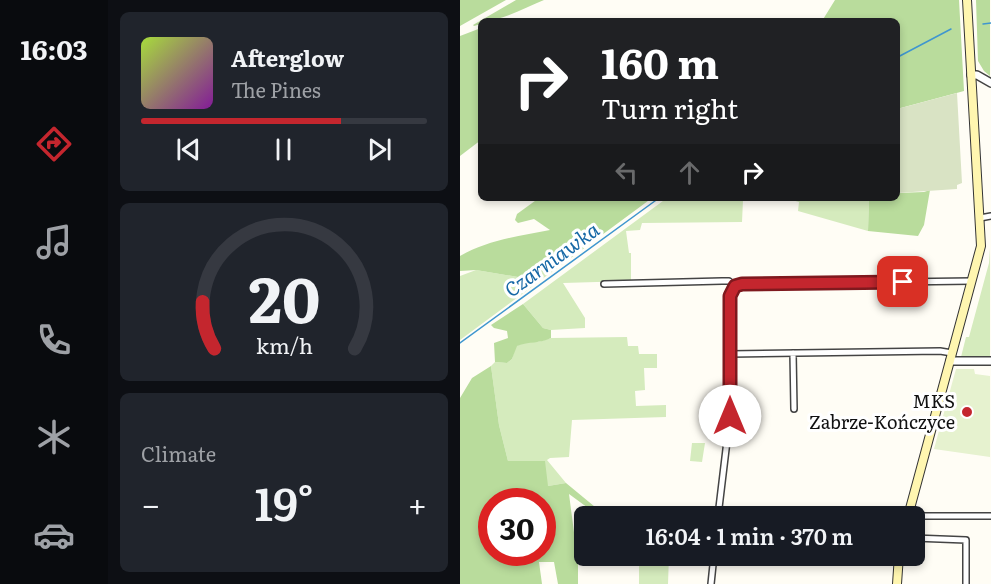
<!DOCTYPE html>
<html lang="en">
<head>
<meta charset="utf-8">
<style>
  body { margin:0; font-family:Literata,serif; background:#20242c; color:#f1f3f6; height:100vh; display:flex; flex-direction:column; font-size:22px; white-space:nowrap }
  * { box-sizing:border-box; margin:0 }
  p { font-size:20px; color:#9ea1a6 }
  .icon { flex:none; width:33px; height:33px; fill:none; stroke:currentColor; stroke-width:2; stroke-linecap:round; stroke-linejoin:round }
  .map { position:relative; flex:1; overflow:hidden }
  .drawer { display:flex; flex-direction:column; gap:12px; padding:12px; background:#0d0f14; width:352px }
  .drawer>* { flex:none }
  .hud { position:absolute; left:18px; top:18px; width:422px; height:183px; border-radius:9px; box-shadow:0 3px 9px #0003; background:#202124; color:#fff; overflow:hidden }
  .speed { position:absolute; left:18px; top:488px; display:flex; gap:12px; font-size:30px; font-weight:700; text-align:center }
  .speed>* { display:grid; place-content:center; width:78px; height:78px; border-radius:50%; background:#171b24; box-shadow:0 3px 9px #0003; line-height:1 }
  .speed .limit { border:9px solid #d22; background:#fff; color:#111 }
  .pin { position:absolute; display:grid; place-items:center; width:51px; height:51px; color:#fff; margin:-26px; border-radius:12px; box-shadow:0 3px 9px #0006 }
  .me { position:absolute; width:66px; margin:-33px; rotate:0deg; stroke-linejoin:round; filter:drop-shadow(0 0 4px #0008) }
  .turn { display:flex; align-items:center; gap:21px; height:126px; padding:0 24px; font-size:27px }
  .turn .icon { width:78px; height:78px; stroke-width:2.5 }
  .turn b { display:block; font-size:42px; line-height:51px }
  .lanes { display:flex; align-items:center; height:57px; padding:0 24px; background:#0003; justify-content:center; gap:30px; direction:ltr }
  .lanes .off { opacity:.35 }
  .big { font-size:45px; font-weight:600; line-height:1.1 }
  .drawer .card { flex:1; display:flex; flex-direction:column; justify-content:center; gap:9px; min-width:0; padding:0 21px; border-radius:9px; background:#20242c }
  .drawer .dial { align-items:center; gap:0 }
  .dial svg { height:156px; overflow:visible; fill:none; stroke:#363941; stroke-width:7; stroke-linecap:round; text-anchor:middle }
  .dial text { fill:#f1f3f6; stroke:none }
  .song { display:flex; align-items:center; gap:18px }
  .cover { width:72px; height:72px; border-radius:9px; background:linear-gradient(135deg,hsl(80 70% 55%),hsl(290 70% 35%)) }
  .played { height:6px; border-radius:3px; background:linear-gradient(90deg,#c4262e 70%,#363941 70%) }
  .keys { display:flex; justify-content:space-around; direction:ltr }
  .heat { display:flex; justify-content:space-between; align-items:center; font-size:33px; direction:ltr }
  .trip { position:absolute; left:114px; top:506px; width:351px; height:60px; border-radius:9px; background:#171b24; box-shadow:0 3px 9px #0003; font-weight:600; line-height:60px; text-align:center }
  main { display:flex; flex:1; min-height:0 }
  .tab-bar { display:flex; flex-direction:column; width:108px; justify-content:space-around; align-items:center; background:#090b0e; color:#9ea1a6 }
  .tab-bar .icon { width:42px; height:42px }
  .tab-bar .on { color:#c4262e }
  .tab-bar b { font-size:27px; color:#f1f3f6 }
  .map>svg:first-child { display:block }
  .green { fill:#d5ebbd }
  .forest { fill:#b9dc9c; fill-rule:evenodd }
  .cemetery { fill:#d9e3c4 }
  .pitch { fill:#e6f2cf }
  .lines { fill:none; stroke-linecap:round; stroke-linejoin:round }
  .stream { stroke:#3f96cf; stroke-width:1.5 }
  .minor-casing { stroke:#444; stroke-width:8 }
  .tertiary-casing { stroke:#444; stroke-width:10 }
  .secondary-casing { stroke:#333; stroke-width:10 }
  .minor { stroke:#fff; stroke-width:5 }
  .tertiary { stroke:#fff; stroke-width:7 }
  .secondary { stroke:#fff6b0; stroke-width:8 }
  .route-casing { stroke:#7f191e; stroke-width:15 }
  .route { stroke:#c4262e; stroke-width:10 }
  .poi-dot { fill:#c4262e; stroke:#fff; stroke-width:2 }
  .labels { text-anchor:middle; stroke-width:6; stroke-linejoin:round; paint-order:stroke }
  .poi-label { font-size:18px; fill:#111; stroke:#fff; text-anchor:end }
  .water-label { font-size:20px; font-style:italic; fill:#1768a6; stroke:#fff }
</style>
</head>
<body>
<main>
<nav class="tab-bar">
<b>16:03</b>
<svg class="icon on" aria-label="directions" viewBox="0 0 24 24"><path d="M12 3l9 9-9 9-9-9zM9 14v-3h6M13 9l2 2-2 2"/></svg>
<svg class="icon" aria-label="music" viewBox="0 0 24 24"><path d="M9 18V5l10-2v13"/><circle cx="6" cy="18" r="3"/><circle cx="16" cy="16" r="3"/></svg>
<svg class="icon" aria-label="phone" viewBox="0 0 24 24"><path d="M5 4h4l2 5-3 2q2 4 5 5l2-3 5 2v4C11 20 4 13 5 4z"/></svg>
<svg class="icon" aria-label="climate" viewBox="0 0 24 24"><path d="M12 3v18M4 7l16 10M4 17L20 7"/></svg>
<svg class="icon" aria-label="car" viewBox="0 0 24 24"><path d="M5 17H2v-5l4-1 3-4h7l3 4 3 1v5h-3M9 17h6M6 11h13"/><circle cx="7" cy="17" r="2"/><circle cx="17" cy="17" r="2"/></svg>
</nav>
<section class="drawer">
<div class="card">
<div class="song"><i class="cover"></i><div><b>Afterglow</b><p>The Pines</p></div></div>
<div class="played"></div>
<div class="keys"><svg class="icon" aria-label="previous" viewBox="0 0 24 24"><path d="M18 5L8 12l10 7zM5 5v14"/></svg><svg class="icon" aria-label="pause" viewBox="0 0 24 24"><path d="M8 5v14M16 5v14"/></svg><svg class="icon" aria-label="next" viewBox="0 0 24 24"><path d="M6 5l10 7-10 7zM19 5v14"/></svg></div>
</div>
<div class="card dial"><svg viewBox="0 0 100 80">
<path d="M14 69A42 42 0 1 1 86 69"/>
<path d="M14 69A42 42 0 0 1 8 45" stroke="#c4262e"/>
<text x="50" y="56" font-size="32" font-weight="700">20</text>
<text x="50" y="72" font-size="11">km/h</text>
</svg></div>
<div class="card"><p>Climate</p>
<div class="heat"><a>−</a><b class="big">19°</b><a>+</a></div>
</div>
</section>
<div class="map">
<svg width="531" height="584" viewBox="0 0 531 584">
  <rect width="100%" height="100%" fill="#fffdf5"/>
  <!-- green -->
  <path class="green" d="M207 198H286V200H283L282 222 182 223 180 230 166 231 169 253H171V281L103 283 125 318V328L91 330 83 328 63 304Z
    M325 198H367L376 201 380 198H409L408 231 338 211 339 202Z
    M530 248V357H501L506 337H509L529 263Z
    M16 270 58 277 86 271 89 274 0 340V276Z
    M167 337 168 346H178L179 354H197V368H184L185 390 175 391 176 406 206 405V417L112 420 109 457 90 458 87 460 106 483 88 486 48 461 39 425 31 366 35 362 47 363 52 359 56 346 69 341 78 342 91 338Z
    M232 443H245L242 462 230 461Z
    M179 555H209L208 584H179Z"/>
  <!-- forest -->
  <path class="forest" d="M0 0H46L0 26Z
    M56 0H84C64 8 43 21 21 21V24L14 26 13 25Z
    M375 0H499L504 91 437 109 436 21H362Z
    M516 0H530V76L524 71 518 61Z
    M21 28V140L0 156V36Z
    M470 190 464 225 458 236 408 231 409 198H436L437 193 464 192Z
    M79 198H192L89 274 86 271 58 277 16 270 0 271V256C28 240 59 236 90 230L74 219 58 223 55 220 57 214Z
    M63 304 83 328 91 330V338C80 344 69 341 57 346L52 359 47 363 35 362 34 343 48 338 47 331 34 328 31 325Z
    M31 366 39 425 48 461H85L88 486 106 483 146 516H139L109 494 118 563V584H98L94 562H79L82 584H0V398L12 378ZM32 501H82V552H32Z"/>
  <!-- cemetery -->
  <path class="cemetery" d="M497 93 502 183 497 185V189L437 193V109Z"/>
  <!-- pitch -->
  <path class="pitch" d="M496 369H514L515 374 530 376V457L474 449Z"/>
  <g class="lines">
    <!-- stream -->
    <path class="stream" d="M523 24 531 23
      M436 58 491 29
      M0 343 199 198"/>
    <defs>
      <path id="minor" d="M520 218 531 216
        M144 284 262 281H269L275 286 282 284 512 281
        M333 353 334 409
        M270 354 480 351 492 353
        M258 516 270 416V295L275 286
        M454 516H531
        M454 538 506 540V584
        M251 584 254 555"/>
      <path id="tertiary" d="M511 75H517L531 83
        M490 361H531"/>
      <path id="secondary" d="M448 516 521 246 507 0
        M437 584 439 555"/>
    </defs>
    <!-- minor casing -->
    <use href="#minor" class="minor-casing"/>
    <!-- tertiary casing -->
    <use href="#tertiary" class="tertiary-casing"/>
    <!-- secondary casing -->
    <use href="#secondary" class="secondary-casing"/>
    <!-- minor -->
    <use href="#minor" class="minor"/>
    <!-- tertiary -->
    <use href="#tertiary" class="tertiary"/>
    <!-- secondary -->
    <use href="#secondary" class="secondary"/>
  </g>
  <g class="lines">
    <defs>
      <path id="route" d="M270 416V296L275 286 282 284 443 282"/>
    </defs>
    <!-- route casing -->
    <use href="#route" class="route-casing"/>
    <!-- route -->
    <use href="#route" class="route"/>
  </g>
  <!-- markers -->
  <circle class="poi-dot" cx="507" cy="412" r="6"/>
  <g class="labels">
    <!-- poi labels -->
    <g class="poi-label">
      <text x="495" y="408">MKS<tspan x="495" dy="21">Zabrze-Kończyce</tspan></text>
    </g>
    <!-- water labels -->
    <g class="water-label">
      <text transform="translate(92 260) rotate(-36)" y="7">Czarniawka</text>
    </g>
  </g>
</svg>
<div class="speed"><div class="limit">30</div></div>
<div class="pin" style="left:443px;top:282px;background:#d93025"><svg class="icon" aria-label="arrive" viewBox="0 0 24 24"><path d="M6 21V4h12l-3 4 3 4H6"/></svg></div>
<svg class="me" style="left:270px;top:416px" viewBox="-20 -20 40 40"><circle r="19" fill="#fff"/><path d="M0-13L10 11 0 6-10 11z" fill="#c4262e"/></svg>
<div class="trip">16:04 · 1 min · 370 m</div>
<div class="hud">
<div class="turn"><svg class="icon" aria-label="right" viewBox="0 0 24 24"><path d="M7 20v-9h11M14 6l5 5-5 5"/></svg><div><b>160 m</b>Turn right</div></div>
<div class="lanes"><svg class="icon off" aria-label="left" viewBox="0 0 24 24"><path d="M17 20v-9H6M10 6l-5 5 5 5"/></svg><svg class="icon off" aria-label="ahead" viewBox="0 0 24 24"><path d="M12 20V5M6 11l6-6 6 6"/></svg><svg class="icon" aria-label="right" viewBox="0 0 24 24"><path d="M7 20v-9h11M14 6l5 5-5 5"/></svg></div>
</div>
</div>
</main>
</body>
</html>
